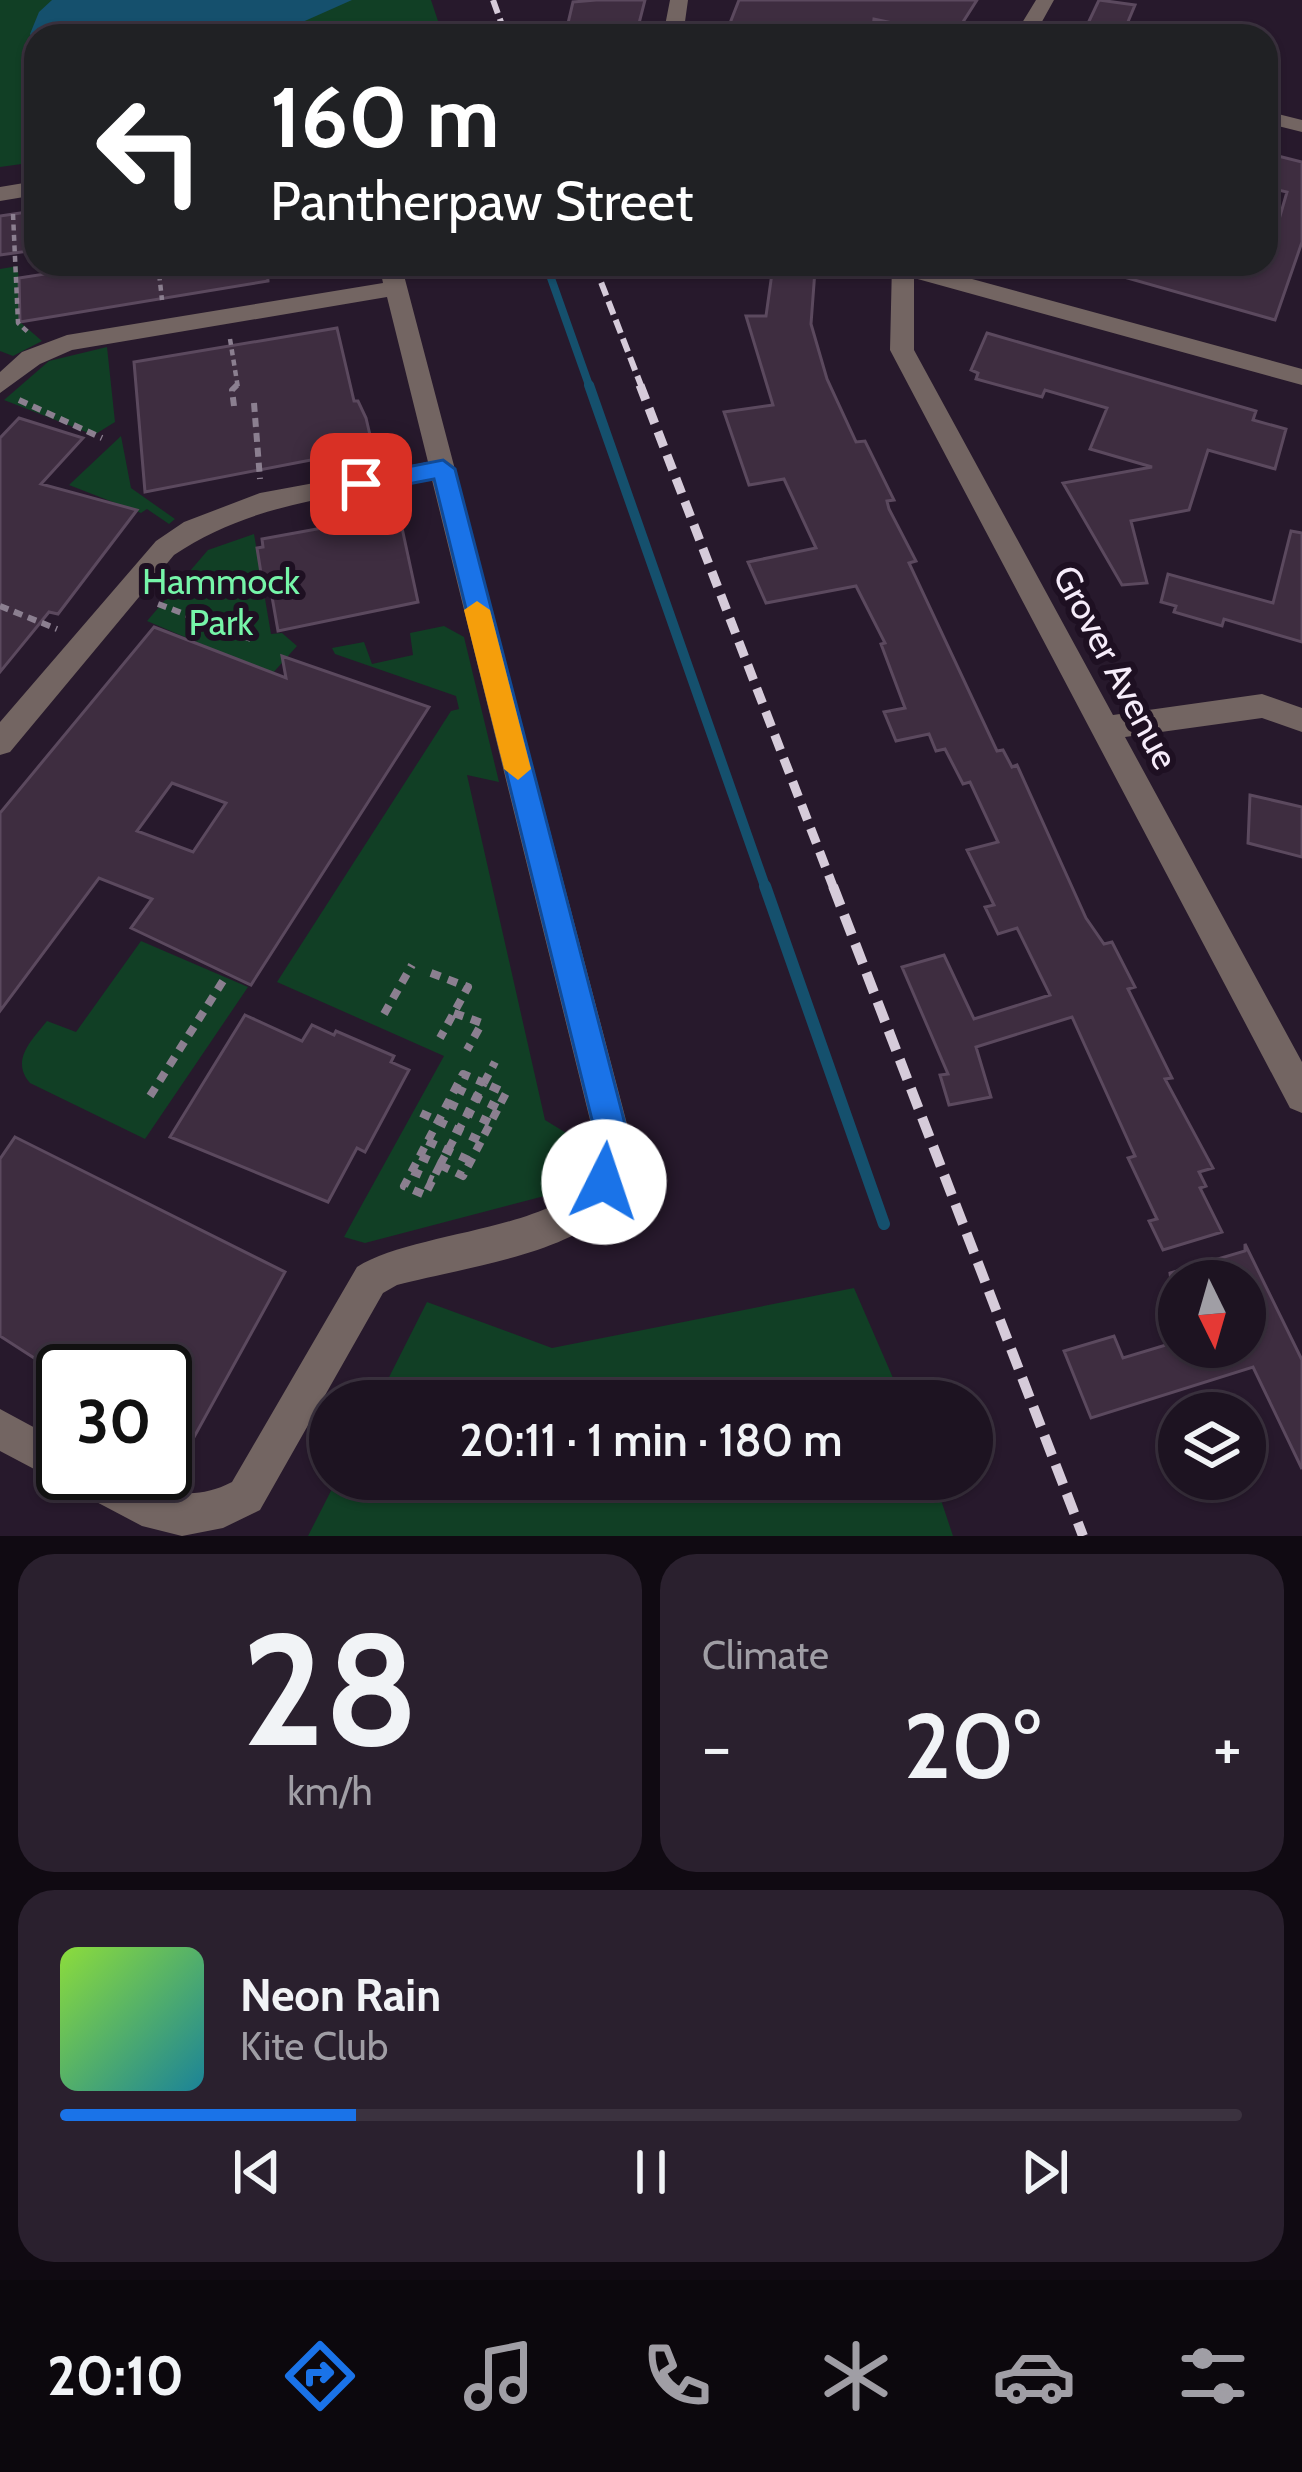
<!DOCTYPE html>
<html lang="en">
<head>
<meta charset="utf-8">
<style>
  body { margin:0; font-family:Cabin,sans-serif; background:#2a202e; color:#f1f3f6; height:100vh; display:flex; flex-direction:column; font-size:45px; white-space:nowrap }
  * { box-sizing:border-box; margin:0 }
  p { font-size:39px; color:#a09ea5 }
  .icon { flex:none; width:66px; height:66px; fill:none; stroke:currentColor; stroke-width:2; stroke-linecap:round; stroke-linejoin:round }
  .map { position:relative; height:1536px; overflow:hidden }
  .side { display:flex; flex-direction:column; gap:18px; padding:18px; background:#100a12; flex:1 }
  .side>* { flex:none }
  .guide { position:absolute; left:24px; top:24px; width:1254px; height:252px; border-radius:36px; box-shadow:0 3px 9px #0004,0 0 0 3px #3b323f; background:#202124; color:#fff; overflow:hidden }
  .needle { width:78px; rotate:175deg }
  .tools { position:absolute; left:1158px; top:1260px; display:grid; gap:24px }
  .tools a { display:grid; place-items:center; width:108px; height:108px; border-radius:50%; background:#1d1321; box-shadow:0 3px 9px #0004,0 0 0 3px #3b323f; font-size:60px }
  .speed { position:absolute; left:36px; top:1344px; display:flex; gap:24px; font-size:60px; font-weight:700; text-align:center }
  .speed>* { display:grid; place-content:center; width:156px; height:156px; border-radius:50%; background:#1d1321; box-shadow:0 3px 9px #0004,0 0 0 3px #3b323f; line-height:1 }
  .speed .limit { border:6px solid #111; border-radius:18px; background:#fff; color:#111 }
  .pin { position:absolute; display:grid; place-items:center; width:102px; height:102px; color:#fff; margin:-51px; border-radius:24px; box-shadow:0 6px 18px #0006 }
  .me { position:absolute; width:132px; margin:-66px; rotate:4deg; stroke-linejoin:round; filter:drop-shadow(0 0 9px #0008) }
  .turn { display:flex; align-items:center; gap:42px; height:252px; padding:0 48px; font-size:54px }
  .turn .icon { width:156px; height:156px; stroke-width:2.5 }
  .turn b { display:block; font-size:84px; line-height:102px }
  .big { font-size:90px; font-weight:600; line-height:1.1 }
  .side .widget { flex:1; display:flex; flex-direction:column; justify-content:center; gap:18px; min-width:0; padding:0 42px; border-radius:36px; background:#2a202e }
  .side .dial { align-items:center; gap:0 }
  .dial b { font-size:156px; line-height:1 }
  .song { display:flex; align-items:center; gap:36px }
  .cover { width:144px; height:144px; border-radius:18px; background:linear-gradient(135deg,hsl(90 70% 55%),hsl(190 70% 35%)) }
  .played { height:12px; border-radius:6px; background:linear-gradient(90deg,#1a73e8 25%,#3b323f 25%) }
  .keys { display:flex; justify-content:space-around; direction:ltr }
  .heat { display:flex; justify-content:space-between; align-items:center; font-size:66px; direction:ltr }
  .side .tiles { flex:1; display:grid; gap:18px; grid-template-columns:1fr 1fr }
  .widget:last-child { grid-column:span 2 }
  .trip { position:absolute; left:309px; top:1380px; width:684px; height:120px; border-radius:60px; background:#1d1321; box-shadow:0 3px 9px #0004,0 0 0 3px #3b323f; font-weight:600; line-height:120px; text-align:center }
  .tab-bar { display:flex; height:192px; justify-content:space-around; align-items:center; background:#0c080d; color:#a09ea5 }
  .tab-bar .icon { width:84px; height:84px }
  .tab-bar .selected { color:#1a73e8 }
  .tab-bar b { font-size:54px; color:#f1f3f6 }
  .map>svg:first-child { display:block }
  .green { fill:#113f25 }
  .water { fill:#15506d }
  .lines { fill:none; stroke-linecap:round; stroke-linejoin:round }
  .stream-far2 { stroke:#15506d; stroke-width:8 }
  .stream-far1 { stroke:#15506d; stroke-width:10 }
  .stream { stroke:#15506d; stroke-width:12 }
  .building { fill:#3e2d40; stroke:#5b495e; stroke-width:3; fill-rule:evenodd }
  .path-far2 { stroke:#8b7f90; stroke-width:4.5; stroke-dasharray:6 4.5; stroke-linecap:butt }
  .path-far1 { stroke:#8b7f90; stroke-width:6; stroke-dasharray:9 6; stroke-linecap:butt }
  .path { stroke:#8b7f90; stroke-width:8; stroke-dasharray:10 8; stroke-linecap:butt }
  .street { fill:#736562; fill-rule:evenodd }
  .rail-far2 { stroke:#d6cbda; stroke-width:6; stroke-dasharray:14 6; stroke-linecap:butt }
  .rail-far1 { stroke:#d6cbda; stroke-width:9; stroke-dasharray:16 9; stroke-linecap:butt }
  .rail { stroke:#d6cbda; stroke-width:10; stroke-dasharray:21 10; stroke-linecap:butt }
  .route { fill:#1a73e8; stroke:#114b97; stroke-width:3 }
  .slow { fill:#f59e0b }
  .labels { text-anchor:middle; stroke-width:12; stroke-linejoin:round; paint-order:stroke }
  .park-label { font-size:36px; fill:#76f5a9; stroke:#1e1022 }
  .street-label { font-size:36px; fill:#f6ecfa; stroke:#1e1022 }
</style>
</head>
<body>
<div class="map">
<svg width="1302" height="1536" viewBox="0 0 1302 1536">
  <rect width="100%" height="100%" fill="#27192c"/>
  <!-- green -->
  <path class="green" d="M0 0H78L34 30 36 162 0 167Z
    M330 0H431L443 36H258Z
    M18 266 20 322 42 341 13 356 0 351V269Z
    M107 347 115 422 94 435 4 400 49 361Z
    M121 436 131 488 175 519 169 524 147 509 141 513 69 485Z
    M254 534 271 634 282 633 297 646 272 674 147 621 208 550Z
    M444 626 464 637 499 782 467 775 545 1120 581 1142 585 1152 577 1174 556 1193 365 1243 344 1237 444 1056 277 982 451 711 459 709 456 696 335 654 332 648 364 642 372 664 413 655 410 633Z
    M141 941 248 987 145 1139 30 1083C10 1060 32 1040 47 1021L76 1032Z
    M854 1288 903 1401H377L427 1302 552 1348Z
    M337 1479H934L953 1536H308Z"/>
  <!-- water -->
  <path class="water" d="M52 0H352L271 36H36V115L35 43 30 34 39 12Z"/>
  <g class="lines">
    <!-- stream-far2 -->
    <path class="stream-far2" d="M546 264 590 388"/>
    <!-- stream-far1 -->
    <path class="stream-far1" d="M589 385 766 889"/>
    <!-- stream -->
    <path class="stream" d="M765 886 884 1224"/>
  </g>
  <!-- building -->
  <path class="building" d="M596 0H645L637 31 565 36 573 2Z
    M739 0H977L954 36 874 19 872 36H725Z
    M1099 0 1135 5 1122 36H1082Z
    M1274 155 1302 162V242L1275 320 1113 274 1114 264H1266L1287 192 1266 187Z
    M34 211 36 250 0 255V216Z
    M109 264H267L268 281 20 322 19 278Z
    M773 266 815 270 811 324 827 379 856 442 865 441 894 500 887 501 889 509 916 561 909 563 997 751 1003 750 1012 767 1017 765 1086 918 1104 944 1112 942 1135 987 1128 989 1172 1078 1165 1079 1213 1168 1199 1172 1206 1186 1200 1188 1222 1232 1163 1250 1149 1221 1157 1219 1128 1158 1135 1156 1072 1017 976 1047 991 1097 949 1105 940 1075 948 1074 902 967 944 955 974 1019 1050 995 1017 928 998 934 985 907 994 905 967 850 998 842 970 782 963 784 945 749 936 751 929 734 896 741 884 712 905 708 881 644 885 643 856 586 766 603 748 562 816 548 784 479 749 485 724 412 773 405 746 316H766Z
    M337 328 354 401H358L366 418 373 448 145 492 134 362Z
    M987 333 1256 411 1253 420 1286 429 1275 469 1208 450 1189 510 1131 521 1147 583 1122 585 1063 483 1152 467 1090 449 1107 408 1045 390 1042 397 976 379 978 373 971 370Z
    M19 418 83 438 41 484 137 510 58 614 49 612 0 672V438Z
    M399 514 418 602 278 631 271 591 264 592 257 548 263 547 262 539Z
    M1291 531 1302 533V642L1224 619 1222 626 1174 612 1176 606 1161 602 1168 574 1273 603Z
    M154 627 286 678 282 656 429 707 251 985 131 928 152 899 99 878 0 1011V813ZM172 783 226 803 193 852 137 831Z
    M1250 795 1302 807V857L1248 843Z
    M245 1015 302 1041 312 1025 334 1035 336 1031 394 1056 391 1062 409 1070 365 1152 357 1148 328 1202 170 1137Z
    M15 1137 285 1272 193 1439 165 1423V1371H68L49 1360 45 1365 0 1336V1159Z
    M1245 1244 1302 1360V1469L1253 1367 1091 1418 1064 1351 1114 1336 1123 1358 1179 1341V1347H1245V1281H1171L1170 1273 1245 1251Z"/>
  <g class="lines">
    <!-- path-far2 -->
    <path class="path-far2" d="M13 214 18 323 29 333
      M158 264 162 300
      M230 339 238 388"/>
    <!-- path-far1 -->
    <path class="path-far1" d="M19 400 102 438
      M254 403 260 479
      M234 406 232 390 237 385
      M158 604 256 641
      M0 606 57 629"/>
    <!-- path -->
    <path class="path" d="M431 973 468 987 440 1038
      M454 1013 482 1023 467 1050
      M384 1014 412 965
      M484 1083 495 1062
      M456 1088 498 1108
      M150 1096 223 981
      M448 1103 491 1123
      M421 1113 481 1141
      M427 1141 471 1161
      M420 1156 440 1165
      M440 1165 463 1176 506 1093 484 1083
      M440 1165 425 1195 404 1186 463 1074 484 1083
      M440 1165 484 1083
      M412 1171 433 1180"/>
    <!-- street -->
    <path class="street" d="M670 0H688L683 36H663Z
      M1036 0H1054L1034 36H1014Z
      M1266 111 1302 120V132L1266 123Z
      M36 181V195L0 201V187Z
      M379 264H401L627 1124C629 1154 627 1188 606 1212 566 1255 453 1270 397 1285L383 1293 260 1510 223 1528 182 1536 142 1526 0 1451V1409L63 1443V1473C81 1473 105 1469 121 1475 162 1489 189 1504 232 1482L357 1267C412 1232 552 1230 585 1180 596 1164 593 1142 591 1124L432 480C342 496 252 502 174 555L10 752 0 755V722L156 541 184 522 260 493 428 462 387 297 72 350 40 364 0 393V372L22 352 67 335 383 283Z
      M892 264H917L1302 369V385L914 278V350L1113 715 1262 694 1302 708V732L1262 718 1125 737 1302 1062V1113L1290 1108 890 350Z"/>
    <!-- rail-far2 -->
    <path class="rail-far2" d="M493 0 506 36
      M594 264 642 388"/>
    <!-- rail-far1 -->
    <path class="rail-far1" d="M640 385 834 889"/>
    <!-- rail -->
    <path class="rail" d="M833 886 1083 1536"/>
  </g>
  <!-- route -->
  <path class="route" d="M443 460 455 469 625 1124C627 1149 626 1170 616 1193L604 1198 593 1193C585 1174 595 1147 593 1124L434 479 361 493 349 484 361 476Z"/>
  <!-- slow -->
  <path class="slow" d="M477 601 490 610 531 769 518 780 504 769 464 610Z"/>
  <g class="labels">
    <!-- park labels -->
    <g class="park-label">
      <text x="221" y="594">Hammock<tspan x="221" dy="41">Park</tspan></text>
    </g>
    <!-- street labels -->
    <g class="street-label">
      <text transform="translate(1116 667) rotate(62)" y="13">Grover Avenue</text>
    </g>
  </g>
</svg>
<div class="tools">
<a><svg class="needle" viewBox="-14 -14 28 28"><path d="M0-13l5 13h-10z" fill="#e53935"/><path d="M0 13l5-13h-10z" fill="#a09ea5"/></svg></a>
<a><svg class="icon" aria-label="layers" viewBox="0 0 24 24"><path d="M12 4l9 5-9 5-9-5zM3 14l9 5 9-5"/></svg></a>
</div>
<div class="speed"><div class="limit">30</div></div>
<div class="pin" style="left:361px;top:484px;background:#d93025"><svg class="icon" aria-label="arrive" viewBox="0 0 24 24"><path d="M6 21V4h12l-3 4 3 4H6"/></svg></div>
<svg class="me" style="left:604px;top:1182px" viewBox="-20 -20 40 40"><circle r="19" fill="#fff"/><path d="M0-13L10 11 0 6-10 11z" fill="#1a73e8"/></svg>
<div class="trip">20:11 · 1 min · 180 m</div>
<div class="guide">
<div class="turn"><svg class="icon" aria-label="left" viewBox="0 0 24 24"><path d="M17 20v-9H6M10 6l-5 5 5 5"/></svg><div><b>160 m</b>Pantherpaw Street</div></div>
</div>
</div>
<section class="side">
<div class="tiles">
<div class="widget dial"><b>28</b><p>km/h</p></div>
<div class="widget"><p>Climate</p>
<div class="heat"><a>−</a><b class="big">20°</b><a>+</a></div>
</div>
<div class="widget">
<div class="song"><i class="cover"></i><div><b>Neon Rain</b><p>Kite Club</p></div></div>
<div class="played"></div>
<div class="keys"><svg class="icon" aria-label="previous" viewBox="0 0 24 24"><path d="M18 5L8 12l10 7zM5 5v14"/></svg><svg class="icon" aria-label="pause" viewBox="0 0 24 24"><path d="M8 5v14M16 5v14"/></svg><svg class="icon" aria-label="next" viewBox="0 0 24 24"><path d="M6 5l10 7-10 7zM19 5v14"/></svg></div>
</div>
</div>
</section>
<nav class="tab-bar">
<b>20:10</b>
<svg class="icon selected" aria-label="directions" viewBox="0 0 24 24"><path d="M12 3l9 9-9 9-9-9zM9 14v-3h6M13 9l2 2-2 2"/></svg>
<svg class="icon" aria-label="music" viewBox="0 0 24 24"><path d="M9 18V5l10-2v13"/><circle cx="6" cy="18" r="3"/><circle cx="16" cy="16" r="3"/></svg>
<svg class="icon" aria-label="phone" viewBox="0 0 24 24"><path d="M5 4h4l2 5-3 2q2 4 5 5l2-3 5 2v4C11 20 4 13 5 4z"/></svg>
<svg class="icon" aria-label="climate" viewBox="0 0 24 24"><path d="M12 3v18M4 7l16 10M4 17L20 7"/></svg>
<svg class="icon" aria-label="car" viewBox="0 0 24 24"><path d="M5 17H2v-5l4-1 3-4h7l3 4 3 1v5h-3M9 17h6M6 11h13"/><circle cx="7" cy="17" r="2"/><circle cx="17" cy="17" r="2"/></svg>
<svg class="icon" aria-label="filters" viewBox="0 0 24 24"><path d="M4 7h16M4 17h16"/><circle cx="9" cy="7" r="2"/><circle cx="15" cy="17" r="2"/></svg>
</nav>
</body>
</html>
